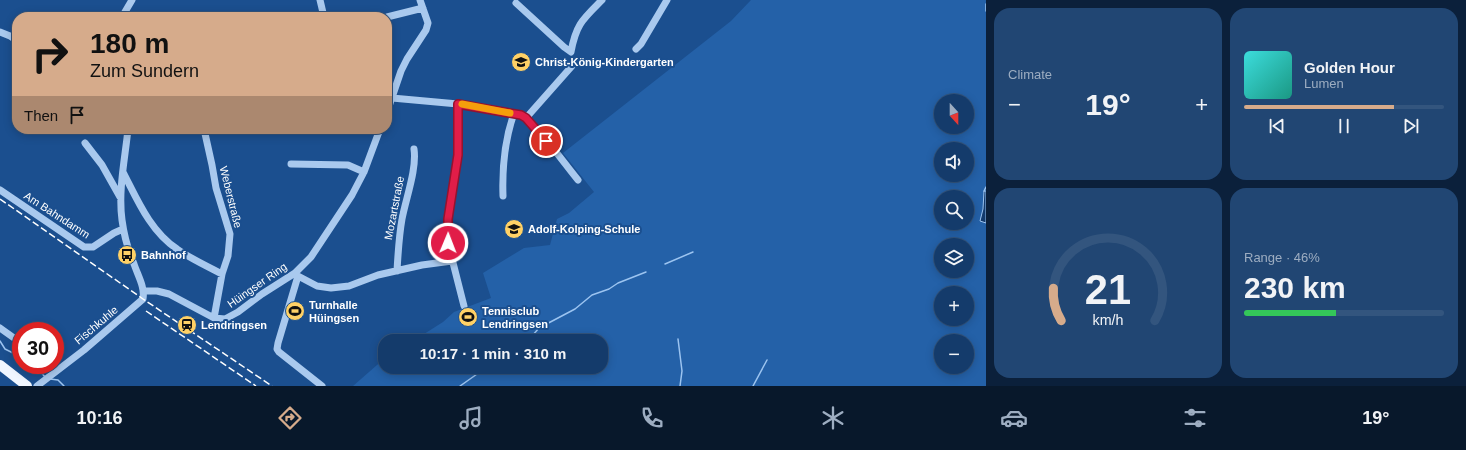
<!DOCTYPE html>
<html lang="en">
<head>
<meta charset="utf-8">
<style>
  body { margin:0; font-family:Arial,sans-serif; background:#214673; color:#f1f3f6; height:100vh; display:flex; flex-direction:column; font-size:15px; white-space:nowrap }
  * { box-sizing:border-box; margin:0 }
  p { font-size:13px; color:#9dadc1 }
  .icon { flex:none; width:22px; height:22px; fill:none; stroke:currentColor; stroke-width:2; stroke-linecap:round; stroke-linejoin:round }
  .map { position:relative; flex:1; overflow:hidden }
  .side { display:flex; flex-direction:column; gap:8px; padding:8px; background:#0b203b; width:480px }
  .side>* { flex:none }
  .hud { position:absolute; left:12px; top:12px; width:380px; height:122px; border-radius:16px; box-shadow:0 2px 10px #0003,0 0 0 1px #33557e; background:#d6ab8b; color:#111; overflow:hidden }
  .needle { width:26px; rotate:159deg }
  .controls { position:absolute; left:934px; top:94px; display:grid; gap:8px }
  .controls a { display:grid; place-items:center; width:40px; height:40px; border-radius:50%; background:#143b6b; box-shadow:0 2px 10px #0003,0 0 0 1px #33557e; font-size:20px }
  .speed { position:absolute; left:12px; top:322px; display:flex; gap:8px; font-size:20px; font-weight:700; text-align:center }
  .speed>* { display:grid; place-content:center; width:52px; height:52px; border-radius:50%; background:#143b6b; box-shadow:0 2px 10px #0003,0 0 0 1px #33557e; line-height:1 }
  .speed .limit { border:6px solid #d22; background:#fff; color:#111 }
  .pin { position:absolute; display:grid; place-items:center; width:34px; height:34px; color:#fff; margin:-17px; border:2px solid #fff; border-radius:50%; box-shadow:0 1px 4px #0007 }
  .me { position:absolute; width:44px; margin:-22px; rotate:1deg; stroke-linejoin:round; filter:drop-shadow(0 0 3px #0008) }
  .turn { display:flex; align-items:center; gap:14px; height:84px; padding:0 12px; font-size:18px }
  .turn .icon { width:52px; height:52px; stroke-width:2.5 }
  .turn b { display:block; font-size:28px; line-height:34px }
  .then { display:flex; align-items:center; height:38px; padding:0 12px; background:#0003; gap:8px; font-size:15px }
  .big { font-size:30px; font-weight:700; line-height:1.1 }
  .side .widget { flex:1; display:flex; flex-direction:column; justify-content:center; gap:6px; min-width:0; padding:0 14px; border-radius:16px; background:#214673 }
  .side .dial { align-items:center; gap:0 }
  .dial svg { height:104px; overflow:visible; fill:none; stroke:#33557e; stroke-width:7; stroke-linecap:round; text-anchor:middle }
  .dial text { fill:#f1f3f6; stroke:none }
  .song { display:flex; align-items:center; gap:12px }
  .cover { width:48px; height:48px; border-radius:6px; background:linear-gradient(135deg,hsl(180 70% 55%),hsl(170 70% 35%)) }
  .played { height:4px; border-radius:2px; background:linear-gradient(90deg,#d6ab8b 75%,#33557e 75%) }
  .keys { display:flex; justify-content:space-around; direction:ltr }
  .heat { display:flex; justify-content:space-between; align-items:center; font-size:22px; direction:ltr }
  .charge { height:6px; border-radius:3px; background:linear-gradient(90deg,#34c759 46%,#33557e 0) }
  .side .tiles { flex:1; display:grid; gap:8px; grid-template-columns:repeat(2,1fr) }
  .trip { position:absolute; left:378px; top:334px; width:230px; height:40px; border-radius:16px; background:#143b6b; box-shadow:0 2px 10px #0003,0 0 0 1px #33557e; font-weight:700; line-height:40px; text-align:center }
  .menu { display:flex; height:64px; justify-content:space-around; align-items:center; background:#08182b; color:#9dadc1 }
  .menu .icon { width:28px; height:28px }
  .menu .on { color:#d6ab8b }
  .menu b { font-size:18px; color:#f1f3f6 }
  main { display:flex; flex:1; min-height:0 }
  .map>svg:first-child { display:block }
  .green { fill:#2461a8; fill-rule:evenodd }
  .water { fill:#123a6d; stroke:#9cc4f0 }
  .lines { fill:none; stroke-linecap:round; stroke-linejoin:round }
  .stream { stroke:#9cc4f0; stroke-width:1.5 }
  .minor { stroke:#a9c9ee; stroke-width:7 }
  .major { stroke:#f0f6ff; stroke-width:10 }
  .rail { stroke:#fff; stroke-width:1.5; stroke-dasharray:7 3; stroke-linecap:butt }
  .route-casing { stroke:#92132f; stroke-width:10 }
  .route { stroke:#e11d48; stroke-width:7 }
  .slow { stroke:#f59e0b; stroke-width:7 }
  .labels { text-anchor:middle; stroke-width:4; stroke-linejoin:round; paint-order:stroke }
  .poi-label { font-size:11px; font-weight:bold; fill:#fff; stroke:#1b4f8f; text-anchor:start }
  .street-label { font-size:11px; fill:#fff; stroke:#1b4f8f }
</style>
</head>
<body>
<main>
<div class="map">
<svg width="986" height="386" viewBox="0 0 986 386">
  <rect width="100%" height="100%" fill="#1b4f8f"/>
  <!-- green -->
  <path class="green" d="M751 0H986V386H353L385 358V367H601V341H413L443 322 454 312 491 298 483 273 524 248 550 245 557 219 569 213 594 192 563 153 731 21ZM941 101H967V127H941ZM941 149H967V175H941ZM941 197H967V223H941ZM941 245H967V271H941ZM941 293H967V319H941ZM941 341H967V367H941Z"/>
  <!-- water -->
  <path class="water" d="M984 191H986V223L980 221 983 209Z"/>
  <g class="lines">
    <!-- stream -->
    <path class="stream" d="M986 4V11
      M984 191 986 187
      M665 264 693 252
      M678 339 682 371 680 386
      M0 341 5 349 21 357
      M520 341 532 336 539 328 575 309 592 295 609 289 618 283 646 272
      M32 365 40 371 45 377
      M50 379 58 380 64 386
      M460 386 487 367
      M753 386 767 360"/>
    <!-- minor -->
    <path class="minor" d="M320 0 324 17
      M516 3 564 47 571 52C576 24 583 19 602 0
      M102 17 107 15 111 17
      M122 17 132 0
      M387 17 423 8
      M0 32 10 36 17 41
      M636 49 641 44 667 0
      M392 98 458 104 521 115C539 127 563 162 578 180
      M458 104V155L448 219V243L464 306
      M387 112 401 71 407 59 426 30 428 23 420 0
      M526 118 572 66
      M204 129 212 165 216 188 230 234 228 256 222 274 214 318
      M85 143 102 165 120 197
      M291 164 348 165 364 172
      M123 172C137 199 150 231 177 249 191 259 207 266 222 274
      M0 190 84 247H93L114 233 123 229
      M503 196C502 168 505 139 514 113
      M397 271C398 253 399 236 402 219 406 198 417 169 414 149
      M295 273 298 276 317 286 331 288 349 286 378 275 422 265 452 261
      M298 276 278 343 277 349 279 352 322 386
      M143 291H157L169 294 214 318 225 319 238 312 262 294 295 273 311 257 352 195 364 172 380 129
      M0 328 21 343
      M37 386 84 350 143 299C145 287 138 276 134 264 128 250 124 235 122 220 118 190 125 159 128 129"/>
    <!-- major -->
    <path class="major" d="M0 365 27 386"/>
    <!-- rail -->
    <path class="rail" d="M0 199 143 299 272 386
      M146 311 256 386"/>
  </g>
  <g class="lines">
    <defs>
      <path id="route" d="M448 243V219L458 155V104L521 115 526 118 546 141"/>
    </defs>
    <!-- route casing -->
    <use href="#route" class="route-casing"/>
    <!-- route -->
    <use href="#route" class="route"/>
    <!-- slow -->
    <path class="slow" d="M462 104 510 113"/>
  </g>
  <!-- icons -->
  <defs>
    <symbol id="school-disc" viewBox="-11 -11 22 22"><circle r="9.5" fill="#ffd166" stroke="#1b4f8f"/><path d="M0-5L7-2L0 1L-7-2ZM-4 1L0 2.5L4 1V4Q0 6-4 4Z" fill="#111"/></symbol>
    <symbol id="bus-disc" viewBox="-11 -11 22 22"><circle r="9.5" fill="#ffd166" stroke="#1b4f8f"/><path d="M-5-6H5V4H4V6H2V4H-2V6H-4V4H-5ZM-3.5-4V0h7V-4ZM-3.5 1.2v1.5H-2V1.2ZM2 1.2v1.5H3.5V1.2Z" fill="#111"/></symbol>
    <symbol id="stadium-disc" viewBox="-11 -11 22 22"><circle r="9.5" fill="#ffd166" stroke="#1b4f8f"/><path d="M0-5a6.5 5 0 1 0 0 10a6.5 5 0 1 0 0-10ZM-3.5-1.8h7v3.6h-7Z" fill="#111"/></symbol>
    <symbol id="station-disc" viewBox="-11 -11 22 22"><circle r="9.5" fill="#ffd166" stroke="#1b4f8f"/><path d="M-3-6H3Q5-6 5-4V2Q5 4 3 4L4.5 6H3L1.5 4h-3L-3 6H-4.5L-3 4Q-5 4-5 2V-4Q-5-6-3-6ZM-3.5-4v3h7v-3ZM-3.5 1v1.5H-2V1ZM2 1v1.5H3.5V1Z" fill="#111"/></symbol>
  </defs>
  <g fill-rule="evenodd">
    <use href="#school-disc" x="510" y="51" width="22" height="22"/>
    <use href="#school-disc" x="503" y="218" width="22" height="22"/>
    <use href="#bus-disc" x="116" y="244" width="22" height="22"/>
    <use href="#stadium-disc" x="284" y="300" width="22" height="22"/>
    <use href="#stadium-disc" x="457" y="306" width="22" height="22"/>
    <use href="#station-disc" x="176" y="314" width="22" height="22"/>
  </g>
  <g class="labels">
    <!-- poi labels -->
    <g class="poi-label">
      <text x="535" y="66">Christ-König-Kindergarten</text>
      <text x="528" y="233">Adolf-Kolping-Schule</text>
      <text x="141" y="259">Bahnhof</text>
      <text x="309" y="309">Turnhalle<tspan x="309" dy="13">Hüingsen</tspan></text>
      <text x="482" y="315">Tennisclub<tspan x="482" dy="13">Lendringsen</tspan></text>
      <text x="201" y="329">Lendringsen</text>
    </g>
    <!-- street labels -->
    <g class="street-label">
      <text transform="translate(231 197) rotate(76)" y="4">Weberstraße</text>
      <text transform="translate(394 208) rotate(-79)" y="4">Mozartstraße</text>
      <text transform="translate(57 215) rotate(33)" y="4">Am Bahndamm</text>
      <text transform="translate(257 285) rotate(-35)" y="4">Hüingser Ring</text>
      <text transform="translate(96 325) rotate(-40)" y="4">Fischkuhle</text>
    </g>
  </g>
</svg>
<div class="controls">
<a><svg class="needle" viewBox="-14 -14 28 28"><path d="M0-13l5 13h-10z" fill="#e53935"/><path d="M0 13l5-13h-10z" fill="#9dadc1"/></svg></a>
<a><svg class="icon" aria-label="sound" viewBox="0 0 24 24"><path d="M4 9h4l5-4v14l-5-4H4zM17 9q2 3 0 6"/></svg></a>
<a><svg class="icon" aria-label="search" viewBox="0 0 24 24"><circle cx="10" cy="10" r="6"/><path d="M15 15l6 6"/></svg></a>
<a><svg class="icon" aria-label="layers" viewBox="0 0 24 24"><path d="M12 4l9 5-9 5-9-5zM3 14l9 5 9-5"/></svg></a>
<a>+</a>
<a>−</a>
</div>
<div class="speed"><div class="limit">30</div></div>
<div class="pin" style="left:546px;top:141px;background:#d93025"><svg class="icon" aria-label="arrive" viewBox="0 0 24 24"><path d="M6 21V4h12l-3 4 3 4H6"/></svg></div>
<svg class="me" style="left:448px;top:243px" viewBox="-20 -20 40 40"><circle r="17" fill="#e11d48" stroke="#fff" stroke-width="3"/><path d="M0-11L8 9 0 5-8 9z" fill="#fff"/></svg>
<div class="trip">10:17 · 1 min · 310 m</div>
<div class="hud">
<div class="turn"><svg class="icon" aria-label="right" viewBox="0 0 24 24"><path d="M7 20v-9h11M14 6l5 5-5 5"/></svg><div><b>180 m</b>Zum Sundern</div></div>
<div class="then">Then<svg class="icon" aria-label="arrive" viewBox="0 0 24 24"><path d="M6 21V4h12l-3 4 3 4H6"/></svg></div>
</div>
</div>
<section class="side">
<div class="tiles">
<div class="widget"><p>Climate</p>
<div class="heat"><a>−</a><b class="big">19°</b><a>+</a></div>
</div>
<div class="widget">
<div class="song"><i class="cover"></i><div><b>Golden Hour</b><p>Lumen</p></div></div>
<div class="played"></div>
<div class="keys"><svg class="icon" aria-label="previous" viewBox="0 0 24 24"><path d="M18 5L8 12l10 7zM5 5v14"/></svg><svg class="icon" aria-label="pause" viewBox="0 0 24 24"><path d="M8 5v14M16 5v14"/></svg><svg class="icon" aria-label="next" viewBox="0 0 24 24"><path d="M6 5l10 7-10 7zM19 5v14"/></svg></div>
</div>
<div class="widget dial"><svg viewBox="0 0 100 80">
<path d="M14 69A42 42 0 1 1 86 69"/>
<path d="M14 69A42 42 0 0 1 8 44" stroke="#d6ab8b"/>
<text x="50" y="56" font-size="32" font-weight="700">21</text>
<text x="50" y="72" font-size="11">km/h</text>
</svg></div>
<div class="widget"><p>Range · 46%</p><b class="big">230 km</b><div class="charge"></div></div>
</div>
</section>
</main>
<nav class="menu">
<b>10:16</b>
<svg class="icon on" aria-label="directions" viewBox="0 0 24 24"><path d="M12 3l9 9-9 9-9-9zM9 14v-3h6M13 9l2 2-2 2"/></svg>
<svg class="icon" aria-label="music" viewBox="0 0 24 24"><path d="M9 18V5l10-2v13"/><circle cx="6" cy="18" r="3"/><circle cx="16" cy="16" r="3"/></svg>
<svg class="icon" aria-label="phone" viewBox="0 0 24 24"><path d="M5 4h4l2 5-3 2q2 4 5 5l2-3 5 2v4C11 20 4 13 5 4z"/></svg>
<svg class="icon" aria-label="climate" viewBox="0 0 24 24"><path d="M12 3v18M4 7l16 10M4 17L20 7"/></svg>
<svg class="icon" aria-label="car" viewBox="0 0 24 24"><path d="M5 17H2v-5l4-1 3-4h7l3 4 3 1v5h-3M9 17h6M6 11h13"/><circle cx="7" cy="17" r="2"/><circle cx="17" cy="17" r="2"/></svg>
<svg class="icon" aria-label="filters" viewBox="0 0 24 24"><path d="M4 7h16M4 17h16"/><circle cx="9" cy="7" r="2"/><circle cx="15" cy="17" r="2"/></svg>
<b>19°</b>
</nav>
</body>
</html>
